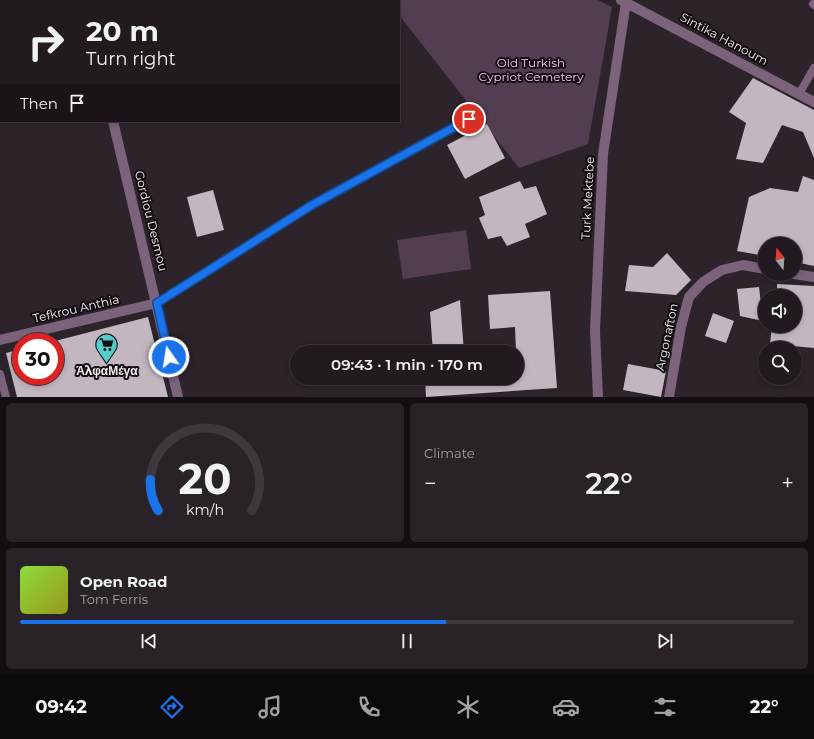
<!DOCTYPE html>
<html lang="en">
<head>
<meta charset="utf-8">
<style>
  body { margin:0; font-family:Montserrat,sans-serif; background:#292329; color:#f1f3f6; height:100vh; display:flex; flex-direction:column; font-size:15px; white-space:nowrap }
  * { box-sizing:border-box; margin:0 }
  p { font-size:13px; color:#a2a1a5 }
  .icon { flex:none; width:22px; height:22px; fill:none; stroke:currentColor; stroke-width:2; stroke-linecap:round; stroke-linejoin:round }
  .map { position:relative; height:397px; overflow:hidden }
  .panel { display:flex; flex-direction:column; gap:6px; padding:6px; background:#120e12; flex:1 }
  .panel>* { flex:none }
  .hud { position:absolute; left:0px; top:0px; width:400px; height:122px; box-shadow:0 2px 6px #0003,0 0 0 1px #3e383e; background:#211a20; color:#f1f3f6; overflow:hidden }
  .needle { width:26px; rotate:343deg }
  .tools { position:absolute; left:758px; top:237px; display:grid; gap:8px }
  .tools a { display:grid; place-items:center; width:44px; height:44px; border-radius:50%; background:#211a20; box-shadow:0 2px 6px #0003,0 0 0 1px #3e383e; font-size:20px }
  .speed { position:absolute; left:12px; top:333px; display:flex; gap:8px; font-size:20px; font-weight:700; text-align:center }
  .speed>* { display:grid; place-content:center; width:52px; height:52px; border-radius:50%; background:#211a20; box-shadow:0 2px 6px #0003,0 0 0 1px #3e383e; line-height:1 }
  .speed .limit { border:6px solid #d22; background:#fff; color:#111 }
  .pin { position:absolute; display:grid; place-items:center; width:34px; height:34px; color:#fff; margin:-17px; border:2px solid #fff; border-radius:50%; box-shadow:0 1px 4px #0007 }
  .me { position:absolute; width:44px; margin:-22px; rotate:347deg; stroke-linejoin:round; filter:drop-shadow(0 0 3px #0008) }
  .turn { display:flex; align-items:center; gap:14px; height:84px; padding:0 20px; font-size:18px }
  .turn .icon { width:52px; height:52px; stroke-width:2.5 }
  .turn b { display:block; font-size:28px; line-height:34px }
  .then { display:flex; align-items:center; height:38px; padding:0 20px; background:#0003; gap:8px; font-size:15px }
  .big { font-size:30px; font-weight:600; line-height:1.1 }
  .panel .card { flex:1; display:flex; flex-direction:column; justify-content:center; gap:6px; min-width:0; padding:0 14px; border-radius:6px; background:#292329 }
  .panel .dial { align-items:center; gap:0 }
  .dial svg { height:104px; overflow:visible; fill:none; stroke:#3e383e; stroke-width:7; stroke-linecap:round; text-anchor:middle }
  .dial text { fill:#f1f3f6; stroke:none }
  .song { display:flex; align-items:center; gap:12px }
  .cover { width:48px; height:48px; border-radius:6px; background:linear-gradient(135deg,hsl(90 70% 55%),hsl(60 70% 35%)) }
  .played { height:4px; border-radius:2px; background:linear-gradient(90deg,#1a73e8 55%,#3e383e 55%) }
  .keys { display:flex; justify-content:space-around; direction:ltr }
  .heat { display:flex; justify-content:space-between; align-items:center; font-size:22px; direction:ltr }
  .panel .tiles { flex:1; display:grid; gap:6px; grid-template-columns:1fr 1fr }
  .card:last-child { grid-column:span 2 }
  .trip { position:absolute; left:290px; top:345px; width:234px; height:40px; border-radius:20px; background:#211a20; box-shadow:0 2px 6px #0003,0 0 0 1px #3e383e; font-weight:600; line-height:40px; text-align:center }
  .menu { display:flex; height:64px; justify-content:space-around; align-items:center; background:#0d0a0d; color:#a2a1a5 }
  .menu .icon { width:28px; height:28px }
  .menu .current { color:#1a73e8 }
  .menu b { font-size:18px; color:#f1f3f6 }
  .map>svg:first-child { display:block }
  .green { fill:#533e51 }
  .building { fill:#c2b7c1 }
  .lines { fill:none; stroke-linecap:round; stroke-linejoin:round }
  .service { stroke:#7c627a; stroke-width:8 }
  .minor { stroke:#7c627a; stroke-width:10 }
  .route-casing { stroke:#114b97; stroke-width:10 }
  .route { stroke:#1a73e8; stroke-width:7 }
  .labels { text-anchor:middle; stroke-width:4; stroke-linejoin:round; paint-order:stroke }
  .street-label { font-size:12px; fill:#f2ecf1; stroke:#120e11 }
  .park-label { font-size:12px; fill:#f4c6f0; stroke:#120e11 }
  .poi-label { font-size:12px; font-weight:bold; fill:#f2ecf1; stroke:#120e11 }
</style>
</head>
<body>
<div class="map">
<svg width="814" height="397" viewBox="0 0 814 397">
  <rect width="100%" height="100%" fill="#2c232b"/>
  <!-- green -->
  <path class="green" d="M393 0H598L612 7 588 144 519 168 399 15V1Z
    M466 230 471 269 403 279 397 240Z"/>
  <!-- building -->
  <path class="building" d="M753 78 814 110V158L803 132 782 125 763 163 736 159 746 123 729 112Z
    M487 124 505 158 465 179 447 145Z
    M803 176 814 180V266L795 262V244H765V256L737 251 749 197 770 188 798 192Z
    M520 181 524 189 536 186 547 214 525 224 530 237 507 246 501 236 488 239 479 218 485 215 479 197Z
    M213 190 224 230 197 237 187 197Z
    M667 253 691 280 676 295 625 291 629 265 653 267Z
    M777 284 814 286V348L770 344 772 326H795V296H777Z
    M759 287 763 321 740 316 737 289Z
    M550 291 557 388 426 397 425 378H517L515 327 490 329 488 295Z
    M460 300 464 352H433L430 312Z
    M713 313 734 321 726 343 705 336Z
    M148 317 168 397H17L6 353 21 349V376H55V341Z
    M628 364 666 371 661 397 623 390Z"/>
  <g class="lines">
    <!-- service -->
    <path class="service" d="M813 4 814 5
      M799 94 814 68
      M157 303 312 205 469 119
      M0 374 6 397"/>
    <!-- minor -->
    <path class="minor" d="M60 0 61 1
      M621 0 814 102
      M169 1V0
      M0 102 1 101
      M113 121 178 397
      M794 274 814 277
      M0 340 157 303
      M598 397 595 331 603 154 626 2
      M669 397 681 327 689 297 703 282 722 270 743 265 765 269"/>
  </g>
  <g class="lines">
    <defs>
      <path id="route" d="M169 357 157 303 312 205 469 119"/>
    </defs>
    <!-- route casing -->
    <use href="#route" class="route-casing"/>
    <!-- route -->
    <use href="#route" class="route"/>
  </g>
  <!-- icons -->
  <defs>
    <symbol id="supermarket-pin" viewBox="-11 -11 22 30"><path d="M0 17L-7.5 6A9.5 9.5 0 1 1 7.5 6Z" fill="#53cdcb" stroke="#120e11"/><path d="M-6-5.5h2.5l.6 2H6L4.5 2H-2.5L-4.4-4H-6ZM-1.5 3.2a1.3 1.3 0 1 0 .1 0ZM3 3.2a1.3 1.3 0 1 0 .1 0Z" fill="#111"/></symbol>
  </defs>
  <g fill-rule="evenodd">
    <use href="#supermarket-pin" x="94" y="332" width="25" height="34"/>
  </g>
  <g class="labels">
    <!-- street labels -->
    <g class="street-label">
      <text transform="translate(724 39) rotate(28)" y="4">Sintika Hanoum</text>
      <text transform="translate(588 198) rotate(-87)" y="4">Turk Mektebe</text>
      <text transform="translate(151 221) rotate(76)" y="4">Gordiou Desmou</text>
      <text transform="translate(76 309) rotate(-13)" y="4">Tefkrou Anthia</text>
      <text transform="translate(667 337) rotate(-78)" y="4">Argonafton</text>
    </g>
    <!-- park labels -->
    <g class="park-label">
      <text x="531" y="67">Old Turkish<tspan x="531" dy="14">Cypriot Cemetery</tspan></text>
    </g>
    <!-- poi labels -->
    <g class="poi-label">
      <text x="107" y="375">ΆλφαΜέγα</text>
    </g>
  </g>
</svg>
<div class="tools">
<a><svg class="needle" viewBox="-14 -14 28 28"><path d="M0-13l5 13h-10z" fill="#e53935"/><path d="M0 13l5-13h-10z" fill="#a2a1a5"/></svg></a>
<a><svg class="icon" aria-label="sound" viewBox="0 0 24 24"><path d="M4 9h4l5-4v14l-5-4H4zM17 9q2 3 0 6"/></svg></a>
<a><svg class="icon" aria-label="search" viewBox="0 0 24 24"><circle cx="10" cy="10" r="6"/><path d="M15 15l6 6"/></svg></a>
</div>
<div class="speed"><div class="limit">30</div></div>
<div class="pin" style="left:469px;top:119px;background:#d93025"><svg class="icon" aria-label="arrive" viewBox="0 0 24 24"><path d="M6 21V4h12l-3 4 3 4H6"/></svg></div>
<svg class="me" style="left:169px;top:357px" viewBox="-20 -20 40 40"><circle r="17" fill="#1a73e8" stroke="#fff" stroke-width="3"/><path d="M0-11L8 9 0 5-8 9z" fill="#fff"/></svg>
<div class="trip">09:43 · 1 min · 170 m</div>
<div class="hud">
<div class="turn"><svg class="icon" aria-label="right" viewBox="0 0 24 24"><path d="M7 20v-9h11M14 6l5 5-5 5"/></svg><div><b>20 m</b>Turn right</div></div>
<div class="then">Then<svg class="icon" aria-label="arrive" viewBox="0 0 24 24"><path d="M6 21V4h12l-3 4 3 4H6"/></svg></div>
</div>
</div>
<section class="panel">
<div class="tiles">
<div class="card dial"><svg viewBox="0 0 100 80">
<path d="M14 69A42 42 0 1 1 86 69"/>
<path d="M14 69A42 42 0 0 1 8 45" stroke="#1a73e8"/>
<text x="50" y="56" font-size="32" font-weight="700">20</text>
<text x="50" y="72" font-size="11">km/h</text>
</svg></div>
<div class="card"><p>Climate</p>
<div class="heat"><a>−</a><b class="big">22°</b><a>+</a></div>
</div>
<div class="card">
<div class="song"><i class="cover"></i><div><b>Open Road</b><p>Tom Ferris</p></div></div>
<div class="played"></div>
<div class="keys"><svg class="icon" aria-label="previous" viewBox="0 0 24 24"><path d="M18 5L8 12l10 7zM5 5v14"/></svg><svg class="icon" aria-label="pause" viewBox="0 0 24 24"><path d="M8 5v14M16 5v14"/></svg><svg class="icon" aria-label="next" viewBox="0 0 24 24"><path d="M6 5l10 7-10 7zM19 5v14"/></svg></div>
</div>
</div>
</section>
<nav class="menu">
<b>09:42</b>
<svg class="icon current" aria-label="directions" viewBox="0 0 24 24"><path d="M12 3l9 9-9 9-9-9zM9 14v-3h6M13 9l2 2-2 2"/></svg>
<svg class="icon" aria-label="music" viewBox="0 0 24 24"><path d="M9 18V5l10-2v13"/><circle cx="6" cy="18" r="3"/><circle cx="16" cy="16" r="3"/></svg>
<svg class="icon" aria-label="phone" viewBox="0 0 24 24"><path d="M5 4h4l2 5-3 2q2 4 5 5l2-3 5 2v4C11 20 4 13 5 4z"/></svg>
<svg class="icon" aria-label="climate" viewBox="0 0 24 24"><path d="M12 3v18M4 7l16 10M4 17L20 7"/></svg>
<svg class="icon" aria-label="car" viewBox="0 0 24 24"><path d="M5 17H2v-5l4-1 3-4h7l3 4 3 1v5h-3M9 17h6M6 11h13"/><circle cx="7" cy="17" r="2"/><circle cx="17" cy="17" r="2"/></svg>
<svg class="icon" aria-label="filters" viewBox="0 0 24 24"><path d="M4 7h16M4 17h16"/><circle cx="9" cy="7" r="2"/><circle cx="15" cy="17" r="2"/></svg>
<b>22°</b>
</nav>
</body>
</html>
